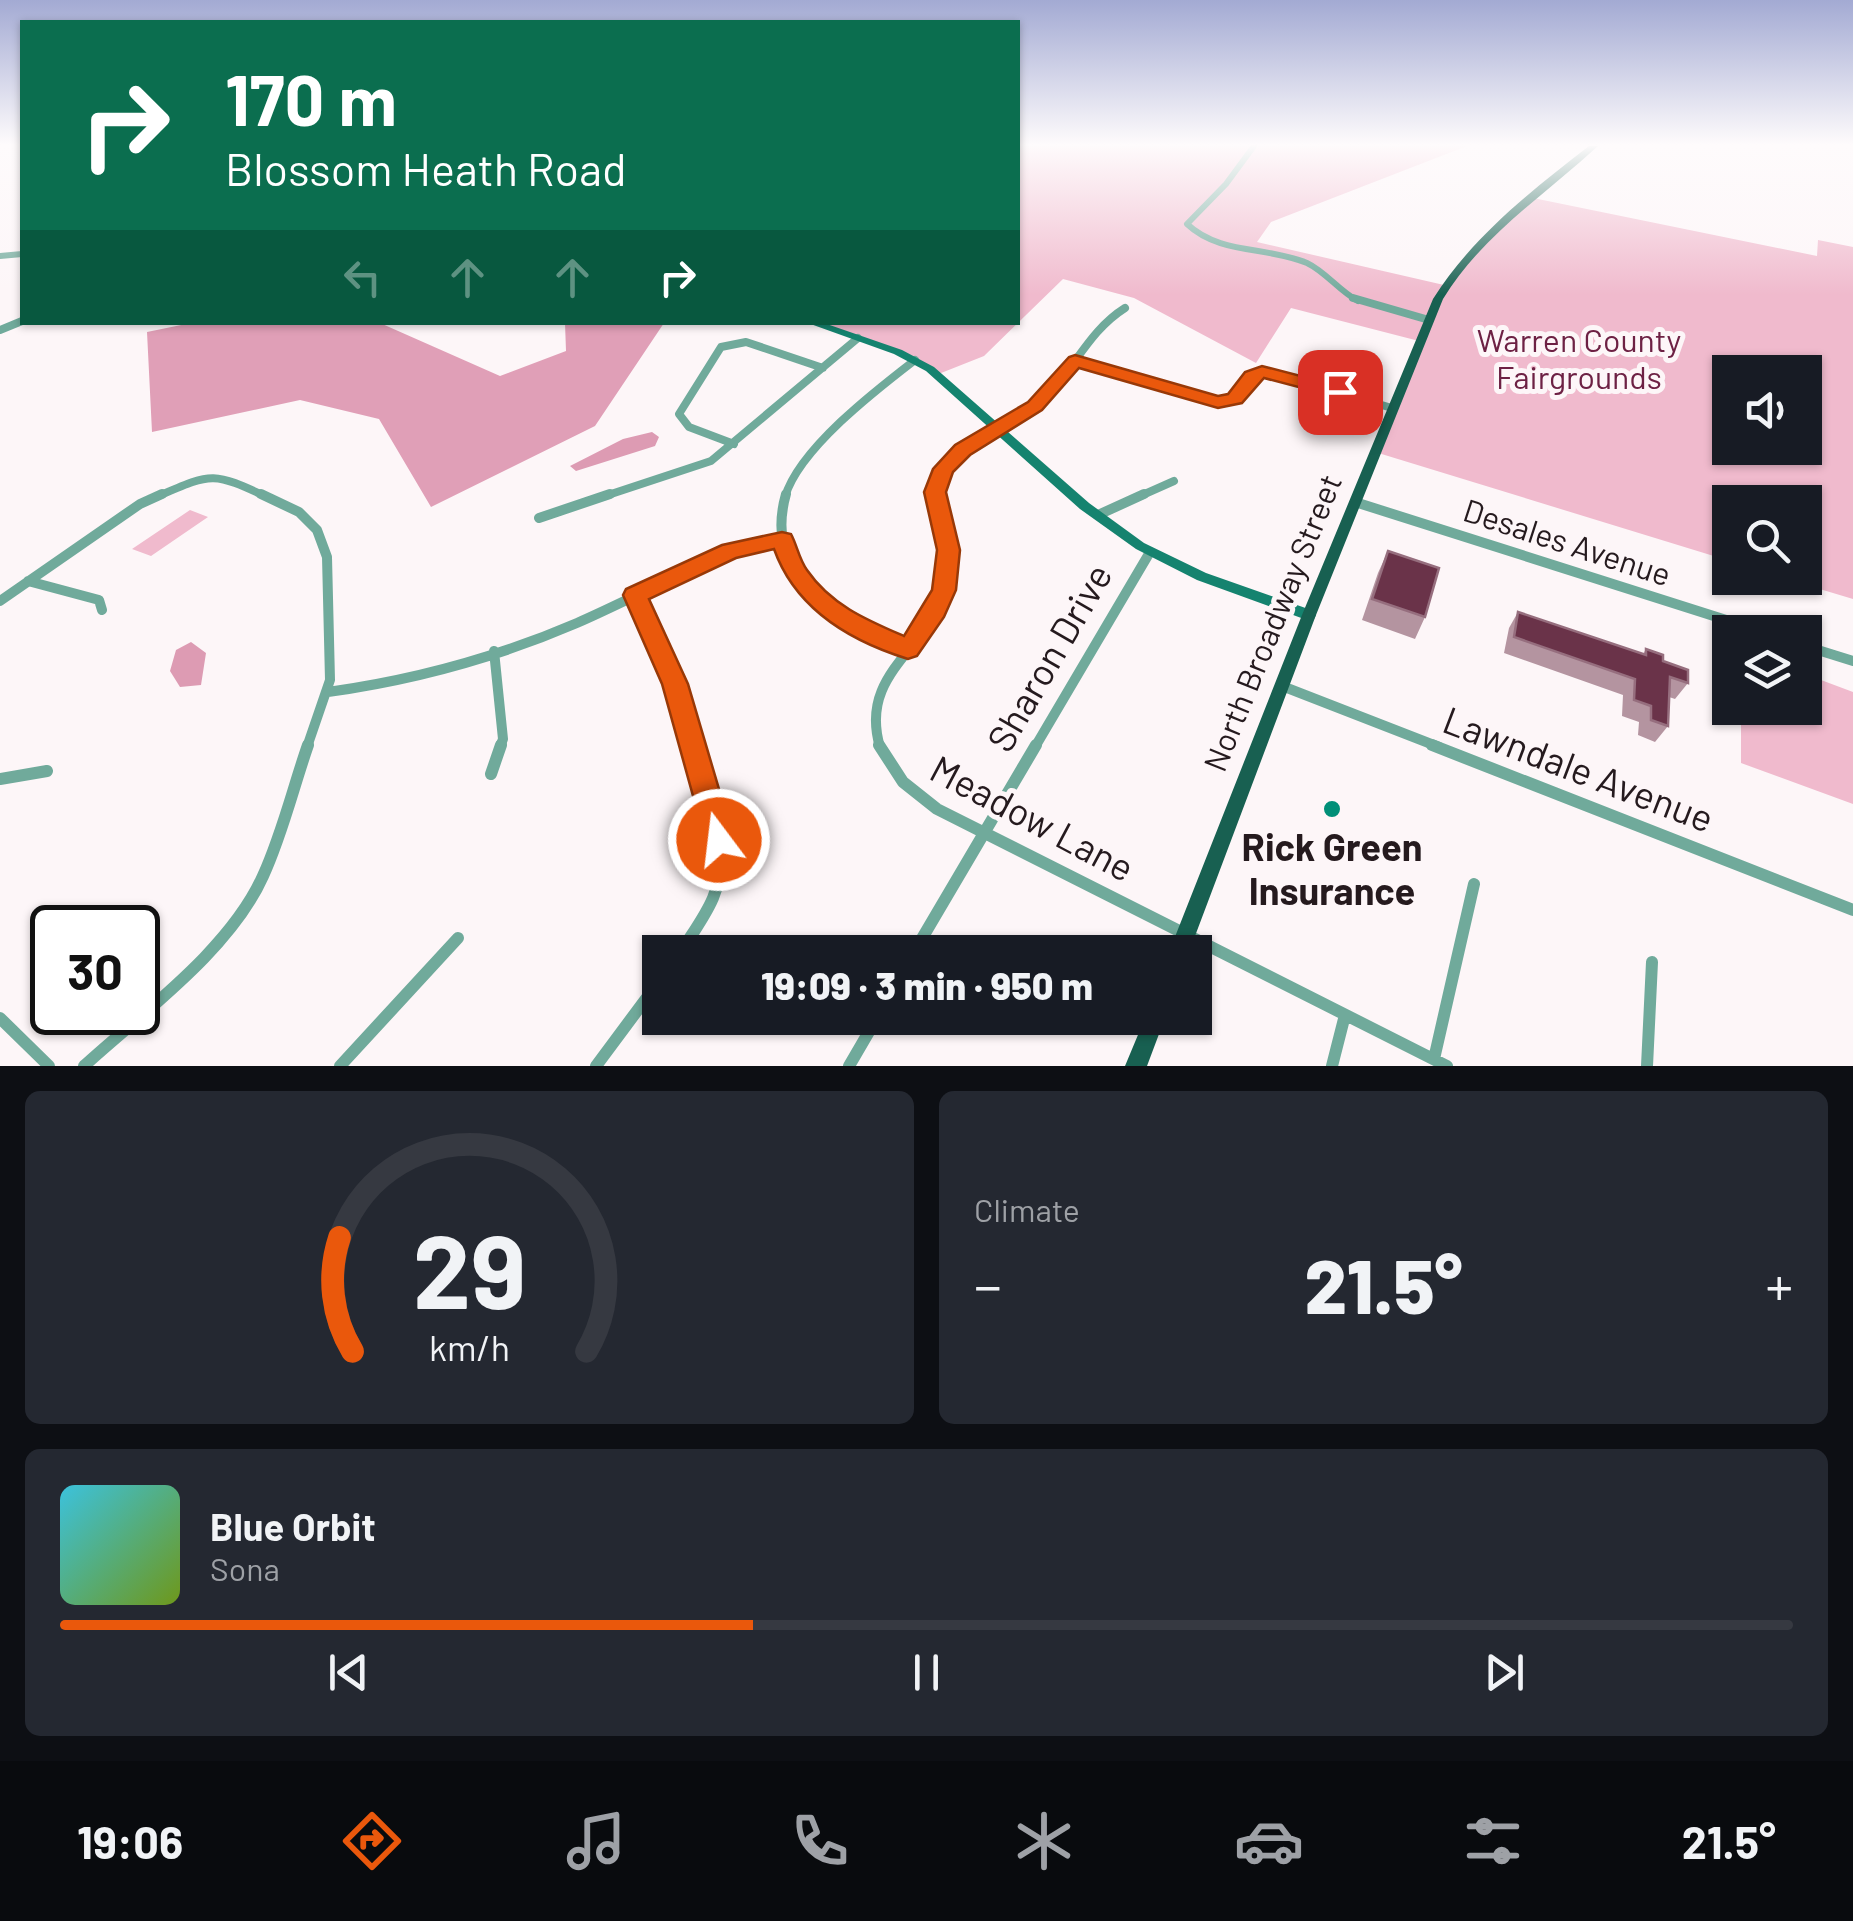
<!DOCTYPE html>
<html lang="en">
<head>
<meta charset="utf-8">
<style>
  body { margin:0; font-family:Barlow,sans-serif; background:#242831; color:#f1f3f6; height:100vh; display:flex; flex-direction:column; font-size:38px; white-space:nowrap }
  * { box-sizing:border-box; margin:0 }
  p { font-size:32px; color:#9ea1a6 }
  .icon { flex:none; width:55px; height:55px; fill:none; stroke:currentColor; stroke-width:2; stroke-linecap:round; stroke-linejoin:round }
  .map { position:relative; height:1066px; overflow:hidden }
  .panel { display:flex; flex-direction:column; gap:25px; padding:25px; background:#0d0f14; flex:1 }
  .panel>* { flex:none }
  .top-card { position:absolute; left:20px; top:20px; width:1000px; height:305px; border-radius:0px; box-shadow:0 2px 8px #0004; background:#0b6e4f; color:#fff; overflow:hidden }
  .controls { position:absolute; left:1712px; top:355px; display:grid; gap:20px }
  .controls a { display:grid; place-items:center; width:110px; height:110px; border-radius:0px; background:#171b24; box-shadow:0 2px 8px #0004; font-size:50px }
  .speed { position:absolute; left:30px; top:905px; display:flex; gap:20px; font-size:50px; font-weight:700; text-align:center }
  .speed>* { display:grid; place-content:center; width:130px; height:130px; border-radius:50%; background:#171b24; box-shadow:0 2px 8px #0004; line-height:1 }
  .speed .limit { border:5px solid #111; border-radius:15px; background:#fff; color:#111 }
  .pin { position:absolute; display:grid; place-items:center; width:85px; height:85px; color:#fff; margin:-42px; border-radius:20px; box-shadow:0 5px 15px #0006 }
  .me { position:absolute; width:110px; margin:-55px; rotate:345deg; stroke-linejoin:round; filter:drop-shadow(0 0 8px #0008) }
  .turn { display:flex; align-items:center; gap:35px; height:210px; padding:0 40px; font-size:45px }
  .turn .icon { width:130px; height:130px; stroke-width:2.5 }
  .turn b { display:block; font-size:70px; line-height:85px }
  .lanes { display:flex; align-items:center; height:95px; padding:0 40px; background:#0003; justify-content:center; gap:50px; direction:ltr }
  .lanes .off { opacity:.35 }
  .big { font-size:75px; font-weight:800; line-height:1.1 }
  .panel .tile { flex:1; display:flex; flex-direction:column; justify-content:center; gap:15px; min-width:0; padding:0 35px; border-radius:15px; background:#242831 }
  .panel .dial { align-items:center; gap:0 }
  .dial svg { height:260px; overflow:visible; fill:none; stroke:#363941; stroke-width:7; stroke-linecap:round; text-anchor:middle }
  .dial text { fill:#f1f3f6; stroke:none }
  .song { display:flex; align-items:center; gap:30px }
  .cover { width:120px; height:120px; border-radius:15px; background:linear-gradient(135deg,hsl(190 70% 55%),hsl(80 70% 35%)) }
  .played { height:10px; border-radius:5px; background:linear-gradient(90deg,#ea580c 40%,#363941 40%) }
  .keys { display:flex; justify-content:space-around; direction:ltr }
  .heat { display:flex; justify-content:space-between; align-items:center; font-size:55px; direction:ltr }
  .panel .tiles { flex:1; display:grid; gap:25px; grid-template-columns:1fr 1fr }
  .tile:last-child { grid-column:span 2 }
  .trip { position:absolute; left:642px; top:935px; width:570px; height:100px; border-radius:0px; background:#171b24; box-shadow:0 2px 8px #0004; font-weight:800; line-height:100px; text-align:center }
  .tab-bar { display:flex; height:160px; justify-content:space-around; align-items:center; background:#090b0e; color:#9ea1a6 }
  .tab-bar .icon { width:70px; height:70px }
  .tab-bar .current { color:#ea580c }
  .tab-bar b { font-size:45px; color:#f1f3f6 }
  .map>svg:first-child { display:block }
  .green { fill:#f0bacd; fill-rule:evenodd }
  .forest { fill:#e09fb7 }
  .water { fill:#dd9bb3 }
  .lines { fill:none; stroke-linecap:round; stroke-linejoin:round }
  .street-far3 { stroke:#70aa9b; stroke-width:6 }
  .street-far2 { stroke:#70aa9b; stroke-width:8 }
  .street-far1 { stroke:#70aa9b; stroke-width:10 }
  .street { stroke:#70aa9b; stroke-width:12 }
  .secondary { fill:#15836f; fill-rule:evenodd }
  .primary { fill:#186051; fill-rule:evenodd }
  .wall { fill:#b494a0 }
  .building { fill:#6a3349; stroke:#966e7e; stroke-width:2.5 }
  .route { fill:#ea580c; stroke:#983908; stroke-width:2.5 }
  .poi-dot { fill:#018f78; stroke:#fdf6f8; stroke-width:4 }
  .labels { text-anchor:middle; stroke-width:10; stroke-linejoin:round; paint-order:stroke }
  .park-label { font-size:32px; fill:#6d2144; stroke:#fdf6f8 }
  .street-label { font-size:32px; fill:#251a1e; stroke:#fdf6f8 }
  .near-street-label { font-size:38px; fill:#251a1e; stroke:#fdf6f8 }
  .near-poi-label { font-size:38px; font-weight:bold; fill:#251a1e; stroke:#fdf6f8 }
</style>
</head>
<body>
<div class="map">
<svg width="1853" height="1066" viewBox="0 0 1853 1066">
  <rect width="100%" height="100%" fill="#fdf6f8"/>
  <!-- green -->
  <path class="green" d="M1018 146H1467L1271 222 1257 242 1444 285 1533 198 1817 256 1818 240 1853 247V599L1783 578H1805V502H1730V561L1375 452 1419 341 1291 308 1256 363 1134 298 1063 279 984 356 936 375 915 360 810 323 1018 322ZM1730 372H1805V448H1730Z
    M190 510 208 517 151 556 132 549Z
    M1805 674 1853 692V804L1741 763V708H1805Z"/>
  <!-- forest -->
  <path class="forest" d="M191 323H380L500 376 566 351 565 323H664L595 426 431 507 379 419 300 400 152 432 147 332Z"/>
  <!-- water -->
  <path class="water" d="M652 432 659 437 655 446 576 471 570 466 623 439Z
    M191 642 206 653 201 685 180 687 170 671 176 650Z"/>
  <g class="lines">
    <!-- street-far3 -->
    <path class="street-far3" d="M1254 146 1226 184 1187 224C1220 255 1267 246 1307 263 1326 272 1339 291 1358 301
      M0 256 22 254"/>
    <!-- street-far2 -->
    <path class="street-far2" d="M1353 298 1429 320
      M0 330 22 321
      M1075 361 1211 401 1235 399 1252 376 1267 372 1392 408
      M734 444 689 427 679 414 721 347 746 342 823 368
      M156 497C212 473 211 471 267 497
      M602 497 711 461 858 338
      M785 497C799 449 876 390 915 360
      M937 497C936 439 1014 430 1047 396 1075 367 1090 330 1125 308
      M1138 497 1174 481"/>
    <!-- street-far1 -->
    <path class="street-far1" d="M261 494 299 512 317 530 327 557 330 680 307 747
      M786 494C761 582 842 621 908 649
      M1355 502 1764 632
      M1098 515 1144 494
      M539 518 610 494
      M28 581 99 600 102 610
      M635 595 675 684 693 747
      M0 601 140 504 162 494
      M1805 646 1853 661
      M494 651 503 739 500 747
      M1282 686 1439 747
      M328 692C414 680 498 657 577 623 646 593 708 555 782 540
      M880 747C858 672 930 650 945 587 953 554 940 527 937 494
      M1035 747 1150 552"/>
    <!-- street -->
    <path class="street" d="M879 745 903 782 937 809 1447 1066
      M1432 745 1853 910
      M491 774 501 745
      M0 779 47 771
      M681 952C691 935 705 917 713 898 733 850 705 791 692 745
      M914 952 1036 745
      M0 1018 49 1066
      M1434 1059 1474 884
      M84 1066C143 1012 230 950 263 876 282 835 293 788 308 745
      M340 1066 458 938
      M596 1066 660 980
      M849 1066 877 1018
      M1332 1066 1345 1015
      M1647 1066 1652 962"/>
    <!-- secondary -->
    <path class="secondary" d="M805 322H821L902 350 934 367 1089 503 1144 543 1206 573 1314 611 1316 615 1314 619H1304L1197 580 1136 549 1080 509 926 371 894 354Z"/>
    <!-- primary -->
    <path class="primary" d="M1589 146H1598C1544 196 1482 235 1443 299L1316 615 1189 952H1169L1302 615 1433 299C1472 237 1531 191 1589 146Z
      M1145 1018H1165L1147 1066H1125Z"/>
  </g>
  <!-- wall -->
  <path class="wall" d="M1388 551 1425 617 1415 639 1362 620 1378 573Z
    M1518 612 1643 654 1646 649 1688 683 1675 699 1669 697 1668 726 1655 742 1638 735 1639 722 1622 716 1623 695 1504 653 1509 628Z"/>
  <!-- building -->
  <path class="building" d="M1388 551 1439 568 1425 617 1372 599Z
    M1518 612 1646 655V649L1663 655V661L1688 670V683L1670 677 1668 726 1651 720V706L1634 700 1635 679 1514 637Z"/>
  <!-- sky -->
  <linearGradient id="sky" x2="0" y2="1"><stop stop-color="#a3aad3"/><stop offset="0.49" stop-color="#fefbfc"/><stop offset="1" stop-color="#fefbfc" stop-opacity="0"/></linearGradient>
  <rect width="1853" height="295" fill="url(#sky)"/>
  <!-- route -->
  <path class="route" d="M1075 355 1218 396 1228 394 1245 372 1262 366 1347 388 1349 392 1340 398 1264 378 1242 403 1218 408 1079 368 1042 410 970 455 953 472 946 492 960 550 956 590 944 617 917 656 908 659C850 641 795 608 774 549L736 558 649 599 688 684 734 840 730 850 719 854 708 850 662 684 623 595 626 589 722 545 782 532 791 534C797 545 799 559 807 570 831 605 867 620 904 636L932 590 937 550 924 492 933 469 955 445 1028 402 1069 357Z"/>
  <!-- markers -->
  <circle class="poi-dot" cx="1332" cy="809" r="10"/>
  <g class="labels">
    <!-- park labels -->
    <g class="park-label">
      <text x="1579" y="352">Warren County<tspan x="1579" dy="37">Fairgrounds</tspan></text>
    </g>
    <!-- street labels -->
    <g class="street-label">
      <text transform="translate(1567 543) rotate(18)" y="11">Desales Avenue</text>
      <text transform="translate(1273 623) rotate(-68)" y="11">North Broadway Street</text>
    </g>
    <!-- near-street labels -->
    <g class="near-street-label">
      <text transform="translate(1050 658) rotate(-60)" y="13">Sharon Drive</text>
      <text transform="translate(1578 770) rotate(21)" y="13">Lawndale Avenue</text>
      <text transform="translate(1032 819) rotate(28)" y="13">Meadow Lane</text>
    </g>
    <!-- near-poi labels -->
    <g class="near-poi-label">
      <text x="1332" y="861">Rick Green<tspan x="1332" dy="44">Insurance</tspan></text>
    </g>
  </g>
</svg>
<div class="controls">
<a><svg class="icon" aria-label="sound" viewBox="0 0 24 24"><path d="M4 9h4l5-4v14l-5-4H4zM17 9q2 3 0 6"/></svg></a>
<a><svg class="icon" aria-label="search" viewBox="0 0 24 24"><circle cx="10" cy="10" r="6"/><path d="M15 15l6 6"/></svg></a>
<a><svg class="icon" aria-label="layers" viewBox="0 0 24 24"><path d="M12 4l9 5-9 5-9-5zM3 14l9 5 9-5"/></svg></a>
</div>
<div class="speed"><div class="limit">30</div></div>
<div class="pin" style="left:1340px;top:392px;background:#d93025"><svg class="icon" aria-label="arrive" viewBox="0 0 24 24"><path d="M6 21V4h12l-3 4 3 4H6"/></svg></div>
<svg class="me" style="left:719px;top:840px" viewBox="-20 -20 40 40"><circle r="17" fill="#ea580c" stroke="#fff" stroke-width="3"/><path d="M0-11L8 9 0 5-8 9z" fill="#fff"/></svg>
<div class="trip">19:09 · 3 min · 950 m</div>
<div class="top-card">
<div class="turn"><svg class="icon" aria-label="right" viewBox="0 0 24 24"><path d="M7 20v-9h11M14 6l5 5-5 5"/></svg><div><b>170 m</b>Blossom Heath Road</div></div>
<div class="lanes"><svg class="icon off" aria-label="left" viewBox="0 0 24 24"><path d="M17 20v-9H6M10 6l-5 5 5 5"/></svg><svg class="icon off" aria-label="ahead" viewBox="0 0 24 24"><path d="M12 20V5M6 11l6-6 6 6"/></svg><svg class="icon off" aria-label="ahead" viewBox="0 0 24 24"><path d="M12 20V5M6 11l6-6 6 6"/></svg><svg class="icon" aria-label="right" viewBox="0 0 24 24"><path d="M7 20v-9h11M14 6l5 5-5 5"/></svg></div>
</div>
</div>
<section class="panel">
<div class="tiles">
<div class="tile dial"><svg viewBox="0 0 100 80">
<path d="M14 69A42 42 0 1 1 86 69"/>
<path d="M14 69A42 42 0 0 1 10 34" stroke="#ea580c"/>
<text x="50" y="56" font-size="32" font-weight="700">29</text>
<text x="50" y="72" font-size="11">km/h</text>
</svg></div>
<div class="tile"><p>Climate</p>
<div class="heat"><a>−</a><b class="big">21.5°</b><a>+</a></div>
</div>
<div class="tile">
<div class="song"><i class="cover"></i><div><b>Blue Orbit</b><p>Sona</p></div></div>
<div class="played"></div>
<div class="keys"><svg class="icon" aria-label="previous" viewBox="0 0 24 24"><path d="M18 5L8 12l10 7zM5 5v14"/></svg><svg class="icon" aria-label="pause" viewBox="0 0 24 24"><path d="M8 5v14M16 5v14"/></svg><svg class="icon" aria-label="next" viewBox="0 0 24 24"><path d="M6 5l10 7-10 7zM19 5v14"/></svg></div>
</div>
</div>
</section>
<nav class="tab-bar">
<b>19:06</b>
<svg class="icon current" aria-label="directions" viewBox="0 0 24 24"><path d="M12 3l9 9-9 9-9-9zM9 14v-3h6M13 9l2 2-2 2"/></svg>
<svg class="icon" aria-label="music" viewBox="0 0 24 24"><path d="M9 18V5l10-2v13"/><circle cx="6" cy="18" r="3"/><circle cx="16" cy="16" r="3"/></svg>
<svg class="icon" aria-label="phone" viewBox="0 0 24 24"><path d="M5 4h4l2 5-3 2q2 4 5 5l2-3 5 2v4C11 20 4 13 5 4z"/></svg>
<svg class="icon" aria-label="climate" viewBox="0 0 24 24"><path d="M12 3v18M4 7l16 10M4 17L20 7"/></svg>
<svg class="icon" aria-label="car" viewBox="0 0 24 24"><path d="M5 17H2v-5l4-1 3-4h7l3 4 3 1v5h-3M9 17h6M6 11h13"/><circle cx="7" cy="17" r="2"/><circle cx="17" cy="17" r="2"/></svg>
<svg class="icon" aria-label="filters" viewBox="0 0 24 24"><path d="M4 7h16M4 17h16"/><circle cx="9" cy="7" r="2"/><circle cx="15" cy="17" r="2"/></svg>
<b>21.5°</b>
</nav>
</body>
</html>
